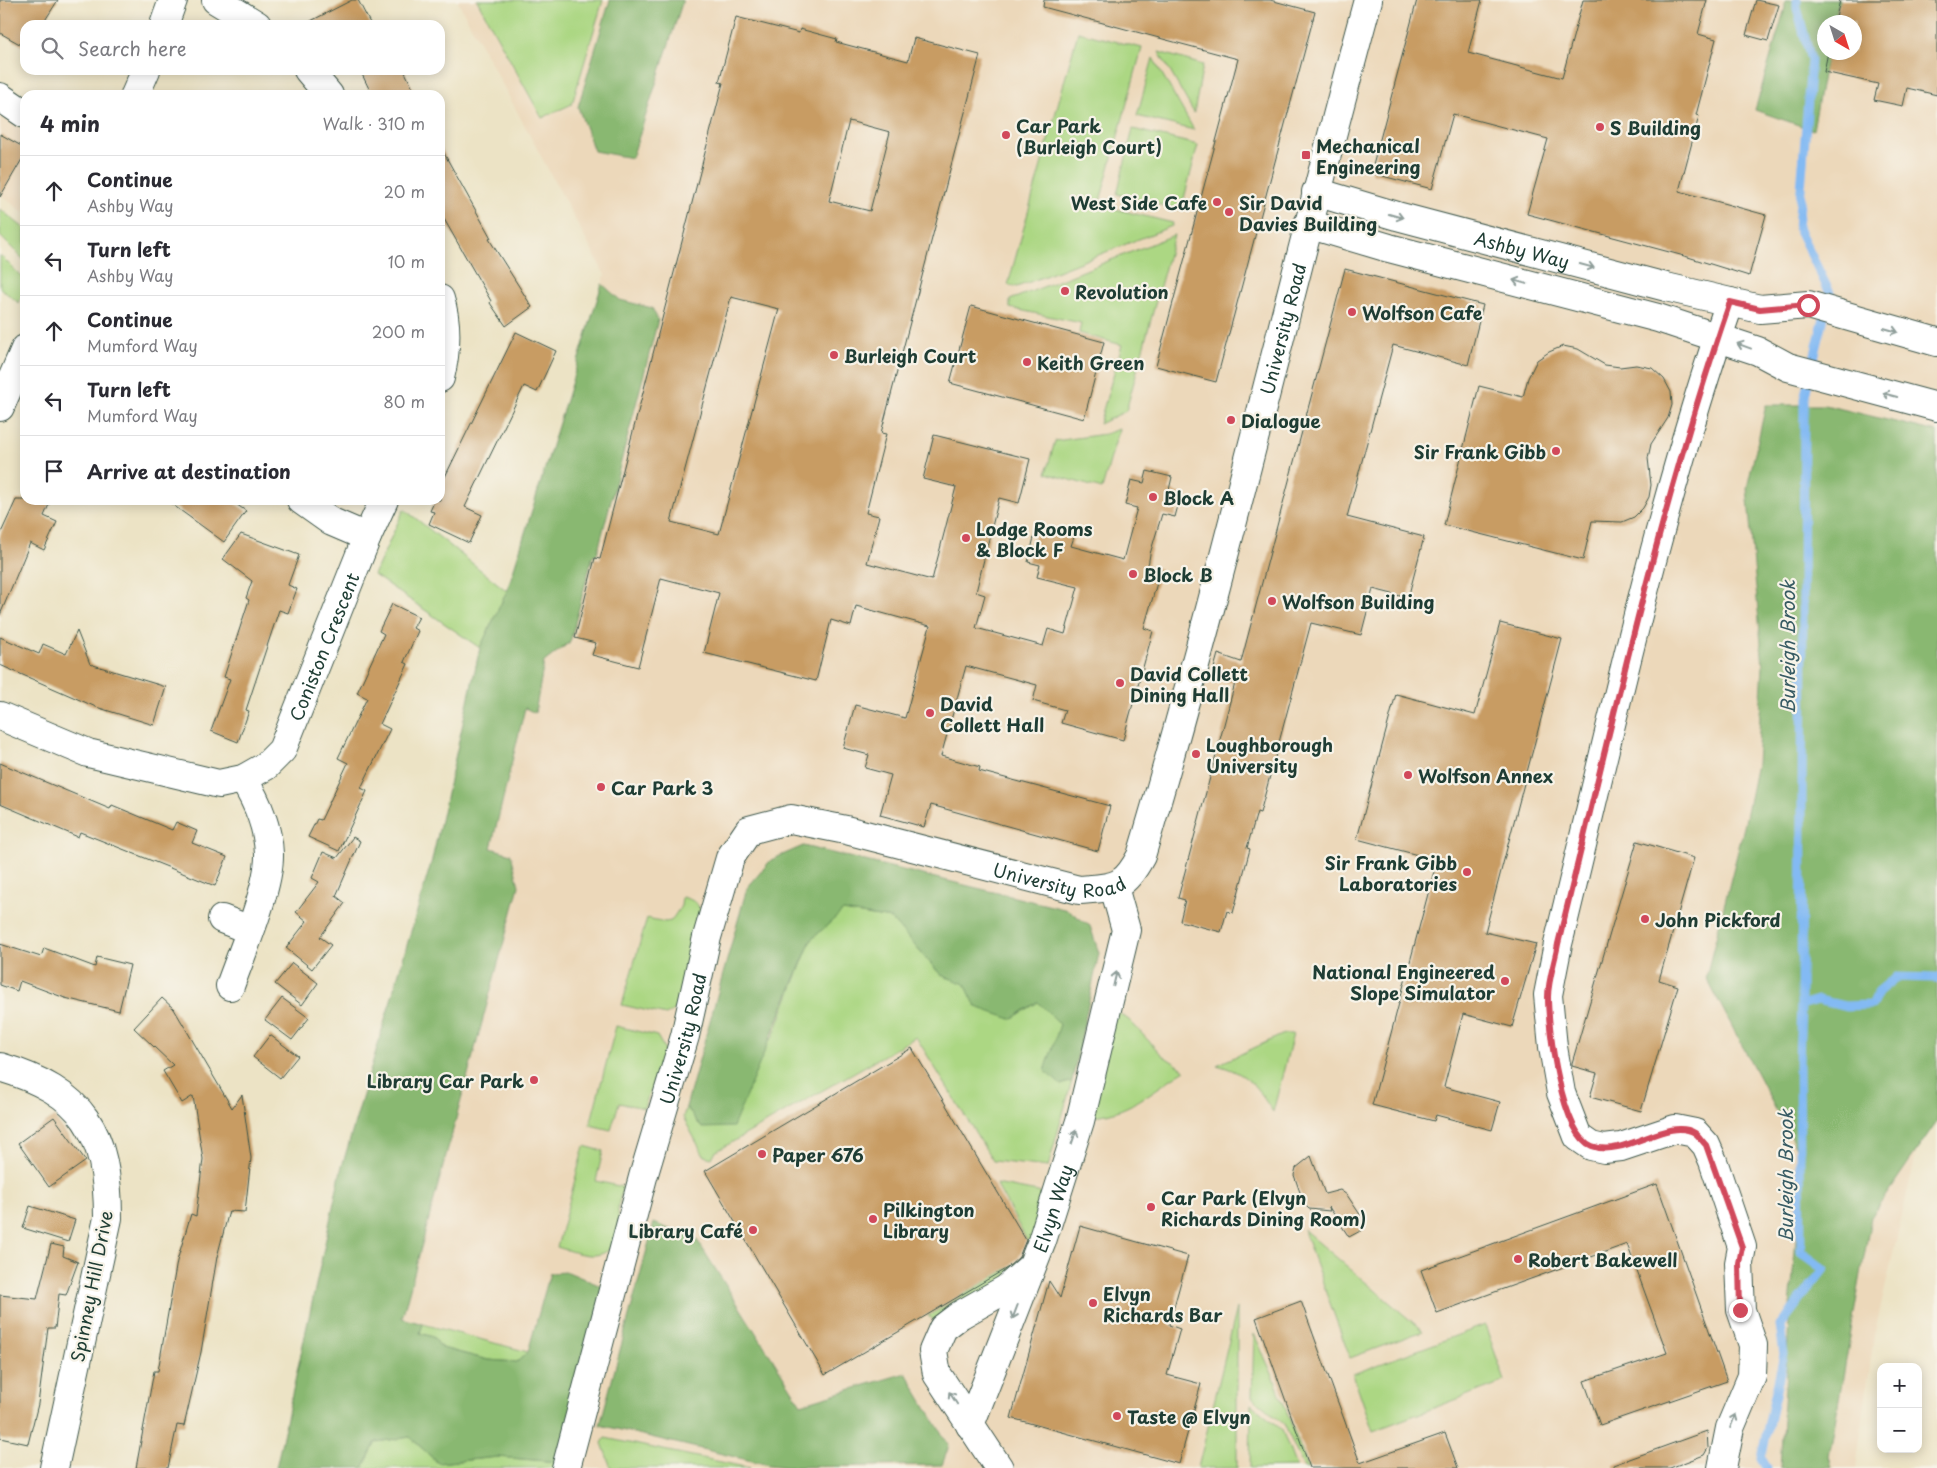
<!DOCTYPE html>
<meta charset="utf-8">
<style>
:root{--surface:#fff;--page:#f7f7f7;--text:#2b2b33;--muted:#7c7c81;--line:#e1e1e2}
body{margin:0;font-family:"Playpen Sans",sans-serif;background:var(--page);color:var(--text)}
.controls{position:absolute;right:15px;bottom:15px;display:grid;overflow:hidden;border-radius:10px;box-shadow:0 2px 12px #0003}
.controls button{width:45px;height:45px;display:grid;place-items:center;padding:0;border:0;border-bottom:1px solid var(--line);background:var(--surface);color:var(--text);font:25px sans-serif}
.compass{position:absolute;left:1817px;top:15px;width:45px;height:45px;border-radius:50%;background:var(--surface);box-shadow:0 2px 12px #0003;rotate:141deg}
.stop{position:absolute;width:15px;height:15px;margin:-11px;border:4px solid #d1495b;border-radius:50%;background:#fff}
.stop.end{background:#d1495b;border-color:#fff;box-shadow:0 1px 5px #0008}
.list{margin:0;padding:0;list-style:none}
h2{display:flex;justify-content:space-between;align-items:center;height:65px;margin:0;padding:0 20px;font-size:21px}
h2 small{font-size:16px;font-weight:400;color:var(--muted)}
.list li{display:grid;grid-template-columns:32px 1fr auto;gap:15px;align-items:center;box-sizing:border-box;height:70px;padding:0 20px;border-top:1px solid var(--line)}
.list b{display:block;font-size:19px;white-space:nowrap}
.list p{margin:0;font-size:16px;white-space:nowrap;color:var(--muted)}
.list em{font-size:16px;font-style:normal;color:var(--muted)}
.icon{flex:none;width:28px;height:28px;fill:none;stroke:currentColor;stroke-width:2;stroke-linecap:round;stroke-linejoin:round}
.map{position:relative;flex:none;width:1937px;height:1468px;overflow:hidden}
.search{position:absolute;background:var(--surface);box-shadow:0 2px 12px #0003;left:20px;top:20px;width:425px;height:55px;display:flex;align-items:center;gap:12px;box-sizing:border-box;padding:0 18px;border-radius:15px;color:var(--muted);font-size:19px}
.panel{position:absolute;background:var(--surface);box-shadow:0 2px 12px #0003;left:20px;top:90px;width:425px;height:415px;border-radius:15px}
.map>svg:first-child{display:block}
</style>
<div class="map">
<svg width="1937" height="1468" viewBox="0 0 1937 1468">
<rect width="100%" height="100%" fill="#f7f3e8"/>
<filter id="ink" filterUnits="userSpaceOnUse"><feTurbulence type="fractalNoise" baseFrequency=".02" numOctaves="2"/><feDisplacementMap in="SourceGraphic" scale="10" xChannelSelector="R" yChannelSelector="G"/><feConvolveMatrix kernelMatrix="1 2 1 2 8 2 1 2 1" color-interpolation-filters="sRGB"/></filter>
<filter id="wash" filterUnits="userSpaceOnUse"><feTurbulence type="fractalNoise" baseFrequency=".0096" numOctaves="4" result="noise"/><feDisplacementMap in="SourceGraphic" scale="20" xChannelSelector="R" yChannelSelector="G"/><feGaussianBlur stdDeviation="1.12" result="paint"/><feColorMatrix in="noise" values="0 0 0 0 0 0 0 0 0 0 0 0 0 0 0 0 0 1.4 0 .05"/><feComposite in="paint" operator="in"/></filter>
<g filter="url(#wash)">
<rect width="100%" height="100%" fill="#ece3c5"/>
<!-- built -->
<path fill="#ecd8ba" fill-rule="evenodd" d="M457,0H1937V1064L1874,1336L1856,1468H276L341,1170L432,860L480,648L507,591L605,275ZM1824,22H1854V52H1824Z
M0,114L25,131V214L0,194Z"/>
<!-- green -->
<path fill="#acd783" stroke="#668a5c" d="M477,0H603L572,104L542,118Z
M1078,32L1142,48L1099,205L1173,223L1172,226L1017,287L1008,285Z
M1159,52L1203,65L1194,113Z
M1153,58L1194,130L1137,116Z
M1133,129L1198,145L1181,210L1117,194Z
M0,209L25,229V261L0,236Z
M1174,235L1126,411L1099,424L1122,345L1079,333L1081,323L1010,308V300Z
M0,255L25,280V288L19,303L0,288Z
M1119,429L1102,489L1046,473L1055,441L1105,434Z
M404,509L507,591L480,648L374,575Z
M682,897C694,900 699,903 702,915L680,1006L666,1015L622,1005L647,918L665,922L671,921L681,906Z
M842,911L891,919L941,975L965,984L1011,1019L1038,1002L1060,1024L1061,1085L1072,1081L1048,1167L993,1161L916,1037L715,1152L712,1158L704,1156L683,1117L686,1107L702,1128L773,1036L811,940Z
M1113,1009L1129,1020L1162,1055L1185,1070C1152,1090 1127,1117 1085,1116Z
M616,1026L657,1036L665,1050L644,1108L619,1103L611,1130L590,1125Z
M1284,1034H1293L1273,1112C1256,1086 1249,1074 1217,1065Z
M584,1146L603,1151L596,1181L623,1187C621,1195 618,1203 618,1210C618,1217 620,1223 619,1230C611,1266 583,1255 557,1247Z
M996,1184L1053,1195C1048,1215 1043,1248 1031,1265C1015,1287 967,1307 943,1326L928,1316L1034,1253Z
M1303,1229L1423,1331L1350,1358Z
M1237,1308V1468H1198Z
M423,1324L528,1352L517,1362L488,1360L442,1348L433,1337L420,1333Z
M1485,1325L1505,1381L1373,1431L1353,1374Z
M1254,1334L1274,1378L1308,1468H1304L1284,1424L1252,1397Z
M1251,1404L1282,1430L1296,1467L1250,1468Z
M410,1437L438,1463L498,1457L558,1462L556,1468H363L376,1442Z
M605,1438L750,1468H611L602,1443Z"/>
<!-- forest -->
<path fill="#89b871" stroke="#547a52" d="M610,0H683L632,158L594,151L578,107Z
M1785,0H1839L1834,22H1824V52L1827,53L1813,130L1755,110L1785,8Z
M602,284L620,300L652,308L658,320L597,554L593,555L570,642L544,662L535,713L525,708L491,848L511,854L519,886L402,1318L423,1324L420,1333L433,1337L442,1348L488,1360L517,1362L528,1352L550,1273L568,1272L608,1289L558,1462L498,1457L438,1463L410,1437L376,1442L363,1468H276L341,1170L432,860L480,648L507,591Z
M1766,405H1825L1937,432V1121L1871,1217L1829,1457L1832,1468H1780L1790,1307L1803,1161L1706,977L1744,827L1757,764L1763,666L1747,488Z
M803,846L1068,910L1090,926L1099,953L1072,1081L1061,1085L1045,1071L1060,1024L1038,1002L1011,1019L976,1007L965,984L941,975L891,919L843,911L811,940L733,1127L702,1128L686,1107L747,888L771,860Z
M654,1223L697,1240L801,1404L906,1373L949,1446L942,1465L788,1467L769,1465L600,1425Z"/>
<g fill="none" stroke-linecap="round" stroke-linejoin="round">
<!-- stream -->
<path stroke="#83baf3" stroke-width="9" d="M1801,1005L1818,1000L1844,1006L1872,1005L1879,991L1896,977L1937,978
M1767,1468L1761,1458L1784,1354L1780,1326L1824,1269L1801,1252L1799,1063L1801,1005L1804,399L1830,293L1798,228L1811,60L1797,8V0"/>
</g>
<g id="blocks">
<!-- building -->
<path fill="#c89c63" fill-rule="evenodd" d="M0,0H58L42,25H25V47L0,33Z
M352,0H358L371,25H303Z
M1044,0H1270L1315,12L1216,382L1156,366L1238,59L1043,7Z
M1417,0H1482L1468,53L1562,78L1583,0H1707L1698,34L1716,39L1696,115L1699,116L1679,191L1766,215L1749,276L1688,257L1527,214L1548,139L1453,114L1432,189L1371,173Z
M1756,0L1779,5L1768,41L1746,35Z
M1840,0H1937V95L1907,88L1903,106L1874,100L1878,84L1824,72L1828,52H1854V22H1835Z
M736,17L799,33L800,29L837,39L836,42L908,61L914,38L980,55L881,433L886,434L866,513L879,516L867,563L932,580L956,487L923,479L934,435L1030,459L1019,503L999,498L976,592L985,595L976,628L1043,646L1048,629L1065,634L1078,587L1037,577L1040,565L1028,562L1037,525L1075,534L1071,546L1123,560L1137,508L1125,505L1131,480L1144,483L1147,471L1172,477L1169,490L1181,494L1175,517L1162,514L1150,554L1148,566L1161,569L1144,628L1153,631L1123,740L1061,723L1065,710L1033,701L1037,685L966,666L941,756L980,767L979,771L1110,806L1098,851L931,805L924,827L880,815L891,775L865,768L869,755L843,748L855,705L905,718L930,626L856,606L851,626L831,620L816,681L704,653L719,593L661,578L638,667L592,655L596,643L575,638L595,558L600,559L723,83L719,82ZM849,121L890,132L870,211L829,201ZM731,297L779,309L719,534L671,522Z
M360,70H404L416,95H372Z
M0,134L25,148V154L0,197Z
M440,146L491,238L489,239L532,307L506,326L490,303L491,301L440,212Z
M1345,269L1483,305L1468,365L1393,345L1347,517L1424,537L1408,598L1373,589L1361,635L1311,623L1260,813L1257,812L1247,848L1250,849L1233,913L1227,911L1221,932L1180,921L1185,900L1178,898L1235,683L1211,679L1218,654L1241,662Z
M971,306L1104,342L1084,419L950,383Z
M516,332L556,351L537,392L524,386L465,507L482,515L469,543L429,524L434,512L430,511L435,500H440V487Z
M1563,346L1578,349L1605,365L1620,367L1636,365L1652,368L1664,379L1671,392L1672,405L1668,418L1651,444L1648,458L1651,485L1649,497L1643,508L1634,517L1622,522L1592,521L1583,560L1444,525L1479,386L1523,397L1528,378L1537,360L1549,352Z
M16,500H51L44,516L57,522L44,550L30,543L0,615V535Z
M166,500H230L246,511L224,542Z
M241,534L299,555L288,585L297,589L288,613L279,610L246,710L249,711L238,742L211,731L230,679L224,677L249,600L246,598L252,581L223,559Z
M392,604L419,617L413,628L418,631L404,662L408,664L380,724L390,729L361,788L367,791L339,851L308,837L317,819L321,820L348,763L338,758L367,698L357,693L384,634L379,631Z
M1500,623L1562,639L1485,932L1536,944L1512,1027L1463,1014L1444,1087L1500,1102L1492,1130L1436,1115L1434,1121L1372,1105L1437,860L1357,839L1396,694L1475,715Z
M77,631L90,664L166,687L154,725L96,707L0,665V637L39,654L43,644L66,654Z
M0,763L110,809L112,805L172,830L176,822L197,831L192,843L227,857L215,886L80,832L78,837L0,804Z
M353,837L360,841L336,896L345,903L320,937L331,945L312,969L286,948L307,921L296,912L319,882L312,878L323,852L337,858Z
M1637,841L1694,858L1659,980L1678,986L1641,1111L1590,1097L1597,1073L1572,1066V1063Z
M0,944L41,957L44,948L95,967L97,957L130,965L119,1011L65,998L20,981L17,991L0,985Z
M292,963L318,983L302,1005L275,984Z
M162,998L174,1009L232,1108L242,1095L251,1158L245,1212L229,1211L217,1257L201,1352L184,1426L177,1425L168,1468H136L154,1371H158L177,1261L191,1214L196,1216L203,1159L193,1096L182,1103L163,1071L173,1065L134,1028Z
M282,998L309,1018L292,1040L265,1020Z
M270,1035L298,1056L280,1078L253,1057Z
M912,1048L1026,1240L1019,1257L1007,1268L825,1375L705,1171Z
M54,1117L86,1161L49,1187L18,1143Z
M1311,1156L1325,1194L1340,1190L1347,1195L1363,1219L1364,1229L1349,1237L1329,1207L1330,1211L1309,1209L1304,1204L1294,1175L1296,1168Z
M1657,1184L1727,1381L1600,1425L1584,1381L1667,1353L1627,1244L1437,1313L1421,1270Z
M30,1206L75,1220L68,1242L23,1228Z
M1080,1226L1188,1256L1169,1325L1180,1329L1167,1375L1201,1384L1179,1464L1011,1418L1049,1281L1060,1298Z
M51,1244L64,1247L63,1256L78,1262L66,1295L59,1294L55,1328H48L38,1404L28,1444L0,1438V1295L37,1299Z
M1301,1301L1360,1463L1445,1433L1458,1468H1310L1256,1318Z
M1707,1431L1708,1448L1704,1455L1670,1468H1613V1465Z"/>
</g>
</g>
<g filter="url(#ink)">
<use href="#blocks" fill-opacity="0" stroke="#3e564a" stroke-width="1"/>
<g fill="none" stroke-linecap="round" stroke-linejoin="round">
<!-- minor casing -->
<g stroke="#3e564a" stroke-width="30">
<g id="minor">
<path d="M216,0L257,25"/>
<path d="M164,25L173,0"/>
<path d="M308,70L329,95"/>
<path d="M135,95L146,70"/>
<path d="M0,97L25,114"/>
<path id="s1" d="M1316,192L1397,216L1666,287L1760,309L1808,305L1937,342"/>
<path d="M1308,224L1389,248L1658,318L1758,351L1788,367L1937,407"/>
<path d="M440,299C448,324 446,353 440,378"/>
<path d="M0,407L25,349"/>
<path d="M301,500L332,522L367,537"/>
<path id="s2" d="M0,716L88,753L219,784L243,779L266,766L282,750L367,537L384,500"/>
<path d="M222,919L250,930"/>
<path d="M230,986C242,952 270,887 269,854C268,827 257,801 243,779"/>
<path d="M0,1067C84,1092 108,1132 108,1218L54,1468"/>
<path id="s3" d="M970,1425L1042,1241L1080,1121L1126,930L1114,887"/>
<path id="s4" d="M566,1468L643,1177L685,1036L707,937L730,858L749,830L791,819L846,830L1079,890C1114,887 1123,890 1141,856C1225,573 1290,285 1368,0"/>
<path d="M999,1468L937,1374L933,1351L943,1328L960,1315L1006,1289L1031,1267"/>
<path d="M1722,1468L1730,1428L1752,1376L1753,1345L1741,1310L1739,1263L1742,1247L1713,1161L1706,1145L1695,1133L1675,1129L1621,1147L1604,1149L1591,1146L1578,1137L1561,1093L1553,1047L1548,995L1558,944C1611,729 1657,511 1730,302"/>
</g>
</g>
<!-- minor -->
<use href="#minor" stroke="#fff" stroke-width="28"/>
</g>
<!-- one-way arrows -->
<defs><path id="oneway-shaft" d="M-6 0H5M1.5-3L5.5 0L1.5 3" fill="none" stroke-width="1.6" stroke-linecap="round" stroke-linejoin="round" transform="scale(1.25)"/></defs>
<g stroke="#8f9e9a">
<use href="#oneway-shaft" transform="translate(1396 216) rotate(16)"/>
<use href="#oneway-shaft" transform="translate(1587 266) rotate(15)"/>
<use href="#oneway-shaft" transform="translate(1520 282) rotate(-165)"/>
<use href="#oneway-shaft" transform="translate(1891 330) rotate(16)"/>
<use href="#oneway-shaft" transform="translate(1744 346) rotate(-160)"/>
<use href="#oneway-shaft" transform="translate(1890 395) rotate(-165)"/>
<use href="#oneway-shaft" transform="translate(1115 979) rotate(-77)"/>
<use href="#oneway-shaft" transform="translate(1074 1137) rotate(-71)"/>
<use href="#oneway-shaft" transform="translate(1015 1312) rotate(111)"/>
<use href="#oneway-shaft" transform="translate(953 1398) rotate(-123)"/>
<use href="#oneway-shaft" transform="translate(1733 1421) rotate(-68)"/>
</g>
</g>
<g fill="none" stroke-linecap="round" stroke-linejoin="round" filter="url(#ink)">
<!-- route -->
<path stroke="#d1495b" stroke-width="6" d="M1740,1310L1739,1263L1742,1247L1706,1145C1702,1141 1699,1136 1695,1133C1668,1116 1624,1159 1592,1146C1561,1134 1548,1027 1548,997C1548,980 1555,961 1558,944C1611,729 1658,511 1730,302L1760,309L1808,305"/>
</g>
<!-- markers -->
<g fill="#d1495b" stroke="#f7f3e8" stroke-width="2">
<circle cx="1600" cy="127" r="5"/>
<circle cx="1006" cy="135" r="5"/>
<rect x="1301" y="150" width="10" height="10" rx="2.5"/>
<circle cx="1217" cy="202" r="5"/>
<circle cx="1229" cy="212" r="5"/>
<circle cx="1065" cy="291" r="5"/>
<circle cx="1352" cy="312" r="5"/>
<circle cx="834" cy="355" r="5"/>
<circle cx="1027" cy="362" r="5"/>
<circle cx="1231" cy="420" r="5"/>
<circle cx="1556" cy="451" r="5"/>
<circle cx="1153" cy="497" r="5"/>
<circle cx="966" cy="538" r="5"/>
<circle cx="1133" cy="574" r="5"/>
<circle cx="1272" cy="601" r="5"/>
<circle cx="1120" cy="683" r="5"/>
<circle cx="930" cy="713" r="5"/>
<circle cx="1196" cy="754" r="5"/>
<circle cx="1408" cy="775" r="5"/>
<circle cx="601" cy="787" r="5"/>
<circle cx="1467" cy="872" r="5"/>
<circle cx="1645" cy="919" r="5"/>
<circle cx="1505" cy="981" r="5"/>
<circle cx="534" cy="1080" r="5"/>
<circle cx="762" cy="1154" r="5"/>
<circle cx="1151" cy="1207" r="5"/>
<circle cx="873" cy="1219" r="5"/>
<circle cx="753" cy="1230" r="5"/>
<circle cx="1518" cy="1259" r="5"/>
<circle cx="1093" cy="1303" r="5"/>
<circle cx="1117" cy="1416" r="5"/>
</g>
<g text-anchor="middle" dominant-baseline="central" stroke-width="4.5" stroke-linejoin="round" paint-order="stroke">
<!-- poi labels -->
<g font-size="18" font-weight="bold" fill="#1f3d34" stroke="#f7f3e8" text-anchor="start">
<text x="1016" y="125">Car Park<tspan x="1016" dy="21">(Burleigh Court)</tspan></text>
<text x="1610" y="127">S Building</text>
<text x="1316" y="145">Mechanical<tspan x="1316" dy="21">Engineering</tspan></text>
<text x="1207" y="202" text-anchor="end">West Side Cafe</text>
<text x="1239" y="202">Sir David<tspan x="1239" dy="21">Davies Building</tspan></text>
<text x="1075" y="291">Revolution</text>
<text x="1362" y="312">Wolfson Cafe</text>
<text x="844" y="355">Burleigh Court</text>
<text x="1037" y="362">Keith Green</text>
<text x="1241" y="420">Dialogue</text>
<text x="1546" y="451" text-anchor="end">Sir Frank Gibb</text>
<text x="1163" y="497">Block A</text>
<text x="976" y="528">Lodge Rooms<tspan x="976" dy="21">&amp; Block F</tspan></text>
<text x="1143" y="574">Block B</text>
<text x="1282" y="601">Wolfson Building</text>
<text x="1130" y="673">David Collett<tspan x="1130" dy="21">Dining Hall</tspan></text>
<text x="940" y="703">David<tspan x="940" dy="21">Collett Hall</tspan></text>
<text x="1206" y="744">Loughborough<tspan x="1206" dy="21">University</tspan></text>
<text x="1418" y="775">Wolfson Annex</text>
<text x="611" y="787">Car Park 3</text>
<text x="1457" y="862" text-anchor="end">Sir Frank Gibb<tspan x="1457" dy="21">Laboratories</tspan></text>
<text x="1655" y="919">John Pickford</text>
<text x="1495" y="971" text-anchor="end">National Engineered<tspan x="1495" dy="21">Slope Simulator</tspan></text>
<text x="524" y="1080" text-anchor="end">Library Car Park</text>
<text x="772" y="1154">Paper 676</text>
<text x="1161" y="1197">Car Park (Elvyn<tspan x="1161" dy="21">Richards Dining Room)</tspan></text>
<text x="883" y="1209">Pilkington<tspan x="883" dy="21">Library</tspan></text>
<text x="743" y="1230" text-anchor="end">Library Café</text>
<text x="1528" y="1259">Robert Bakewell</text>
<text x="1103" y="1293">Elvyn<tspan x="1103" dy="21">Richards Bar</tspan></text>
<text x="1127" y="1416">Taste @ Elvyn</text>
</g>
<!-- street labels -->
<g font-size="18" fill="#1f3d34" stroke="#f7f3e8">
<text stroke="none"><textPath href="#s1" startOffset="214">Ashby Way</textPath></text>
<text stroke="none"><textPath href="#s4" startOffset="1628">University Road</textPath></text>
<text stroke="none"><textPath href="#s2" startOffset="415">Coniston Crescent</textPath></text>
<text stroke="none"><textPath href="#s4" startOffset="985">University Road</textPath></text>
<text stroke="none"><textPath href="#s4" startOffset="445">University Road</textPath></text>
<text stroke="none"><textPath href="#s3" startOffset="232">Elvyn Way</textPath></text>
<text transform="translate(91 1286) rotate(-79)">Spinney Hill Drive</text>
</g>
<!-- water labels -->
<g font-size="19" font-style="italic" fill="#385c64" stroke="#f7f3e8">
<text transform="translate(1787 647) rotate(-90)">Burleigh Brook</text>
<text transform="translate(1785 1176) rotate(-90)">Burleigh Brook</text>
</g>
</g>
</svg>
<div class="controls">
<button>+</button>
<button>−</button>
</div>
<svg class="compass" viewBox="-18 -18 36 36"><path d="M0-13l5 13h-10z" fill="#e53935"/><path d="M0 13l5-13h-10z" fill="#7c7c81"/></svg>
<div class="stop" style="left:1808px;top:305px"></div>
<div class="stop end" style="left:1740px;top:1310px"></div>
<div class="search"><svg class="icon" aria-label="search" viewBox="0 0 24 24"><circle cx="10" cy="10" r="6"/><path d="M15 15l6 6"/></svg>Search here</div>
<section class="panel">
<h2>4 min<small>Walk · 310 m</small></h2>
<ul class="list">
<li><svg class="icon" aria-label="ahead" viewBox="0 0 24 24"><path d="M12 20V5M6 11l6-6 6 6"/></svg><div><b>Continue</b><p>Ashby Way</p></div><em>20 m</em></li>
<li><svg class="icon" aria-label="left" viewBox="0 0 24 24"><path d="M17 20v-9H6M10 6l-5 5 5 5"/></svg><div><b>Turn left</b><p>Ashby Way</p></div><em>10 m</em></li>
<li><svg class="icon" aria-label="ahead" viewBox="0 0 24 24"><path d="M12 20V5M6 11l6-6 6 6"/></svg><div><b>Continue</b><p>Mumford Way</p></div><em>200 m</em></li>
<li><svg class="icon" aria-label="left" viewBox="0 0 24 24"><path d="M17 20v-9H6M10 6l-5 5 5 5"/></svg><div><b>Turn left</b><p>Mumford Way</p></div><em>80 m</em></li>
<li><svg class="icon" aria-label="arrive" viewBox="0 0 24 24"><path d="M6 21V4h12l-3 4 3 4H6"/></svg><div><b>Arrive at destination</b></div></li>
</ul>
</section>
</div>
